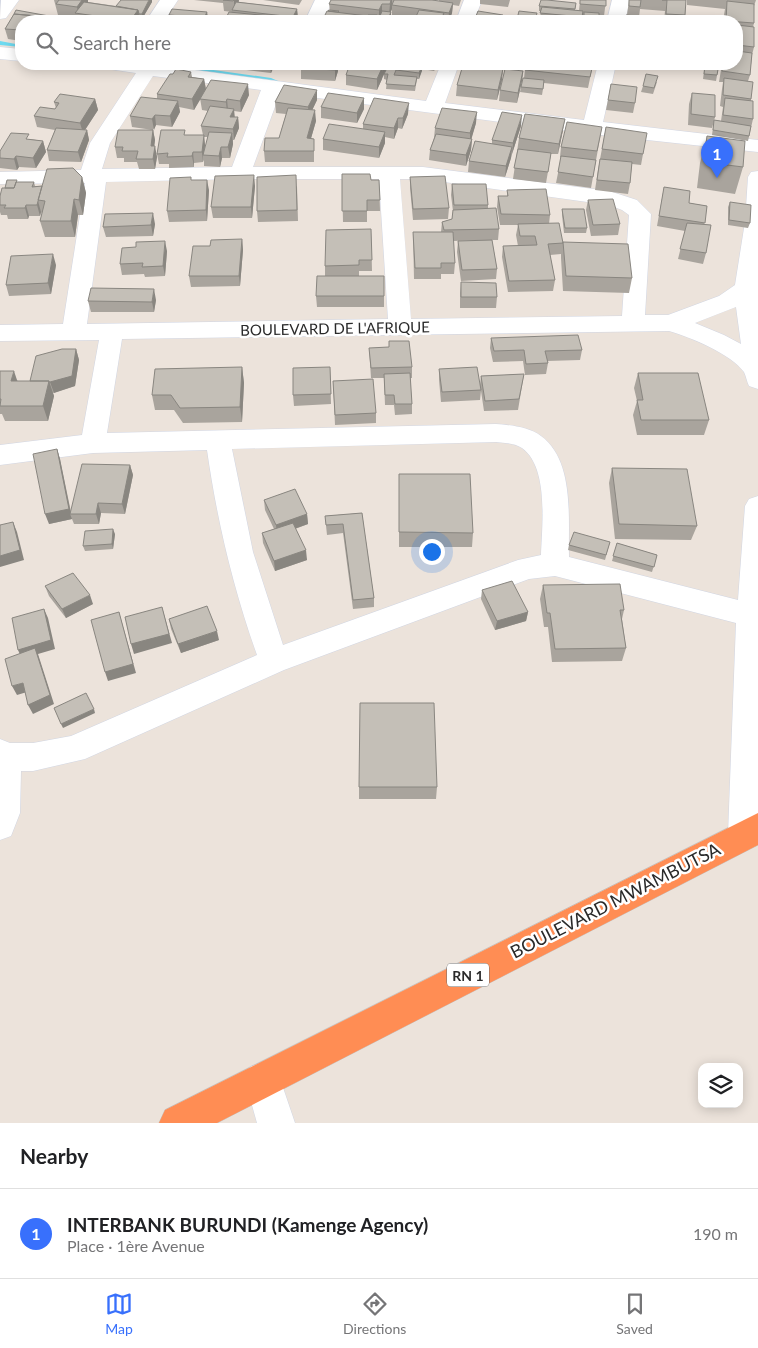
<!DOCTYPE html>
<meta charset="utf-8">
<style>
:root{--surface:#fff;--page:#f6f6f6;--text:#202124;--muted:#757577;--line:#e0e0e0;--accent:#3870fc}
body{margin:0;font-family:Lato,sans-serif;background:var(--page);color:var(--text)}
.controls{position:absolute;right:15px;bottom:15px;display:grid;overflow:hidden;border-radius:10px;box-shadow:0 2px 12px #0003}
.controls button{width:45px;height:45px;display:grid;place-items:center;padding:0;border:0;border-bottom:1px solid var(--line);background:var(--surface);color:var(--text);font:25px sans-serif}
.you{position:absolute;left:431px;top:551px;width:18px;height:18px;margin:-12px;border:4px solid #fff;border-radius:50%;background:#1a73e8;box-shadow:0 0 0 8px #1a73e833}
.badge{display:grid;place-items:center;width:32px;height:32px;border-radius:50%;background:var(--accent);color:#fff;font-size:16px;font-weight:700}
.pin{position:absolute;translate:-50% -41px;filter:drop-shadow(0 1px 2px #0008)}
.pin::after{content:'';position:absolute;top:26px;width:18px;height:15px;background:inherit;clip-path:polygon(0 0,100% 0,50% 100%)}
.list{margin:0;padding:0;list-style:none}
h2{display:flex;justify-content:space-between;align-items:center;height:65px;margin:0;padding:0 20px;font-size:21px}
h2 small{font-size:16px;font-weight:400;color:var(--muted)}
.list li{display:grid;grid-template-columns:32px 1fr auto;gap:15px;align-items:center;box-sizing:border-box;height:90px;padding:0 20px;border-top:1px solid var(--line)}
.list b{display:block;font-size:19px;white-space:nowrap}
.list p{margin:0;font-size:16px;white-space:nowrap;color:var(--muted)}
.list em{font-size:16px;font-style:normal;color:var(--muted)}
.icon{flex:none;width:28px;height:28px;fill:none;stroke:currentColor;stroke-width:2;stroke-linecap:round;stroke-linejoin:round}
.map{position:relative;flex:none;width:758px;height:1123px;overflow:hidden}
.search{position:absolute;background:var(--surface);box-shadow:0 2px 12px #0003;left:15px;right:15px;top:15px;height:55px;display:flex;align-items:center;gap:12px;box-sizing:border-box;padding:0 18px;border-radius:20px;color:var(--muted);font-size:19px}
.sheet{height:155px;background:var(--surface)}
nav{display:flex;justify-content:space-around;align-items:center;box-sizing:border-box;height:70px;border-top:1px solid var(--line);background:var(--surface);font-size:14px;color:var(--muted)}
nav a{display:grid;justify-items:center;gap:2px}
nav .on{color:var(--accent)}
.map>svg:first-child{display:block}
</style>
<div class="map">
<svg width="758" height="1123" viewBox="0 0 758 1123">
<rect width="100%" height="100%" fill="#ece3db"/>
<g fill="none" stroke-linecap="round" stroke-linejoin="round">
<!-- stream -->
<path fill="#6ddaf0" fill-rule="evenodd" d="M0,41L21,45V47L0,45Z
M160,64H171L271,78L285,84L282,86L270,81L162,66Z"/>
<!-- minor casing -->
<g stroke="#d1d6e3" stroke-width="1">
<path id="minor" d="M1,0H19L6,18L0,19Z
M160,0H178L164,21H146Z
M315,0H333L323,21H305Z
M464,0H482L474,21H456Z
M612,0H630L625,21H607Z
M0,47L21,49V61L0,59Z
M100,64H150L426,101L441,64H459L445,103L584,120L598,64H616L603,122L758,140V152L592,134L280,93L253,167H423L609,191L637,200L651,214L645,315H668L719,296L735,285L745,222L748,177L751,172L758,171V389L749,386C747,382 746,376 744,372C731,354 690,337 669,331L122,339L107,433L496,424C510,425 529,427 541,436C575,461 568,520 569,557L738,600L745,506L749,499L758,496V840L755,846L744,850L733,846L728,835L736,623L555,576L529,579L284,670L85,759L33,771H21L20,813L11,836L0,840V739L10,743H33L71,736L257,655C233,588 217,520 207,450L93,453L0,465V445L82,435L99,340L0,341V325L63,324L85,183L0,184V172L81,170L90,143L136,73L102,68ZM153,76L261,90L232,167L102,169L110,143ZM240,179H379L388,319L87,324L106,182ZM400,179H423L609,205L622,210L629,215L622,316L411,319ZM736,307L741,344L724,335L695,323ZM496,442C505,443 514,443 522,448C549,467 542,526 541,555L518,560L283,645L253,552L232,449Z
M263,1062L276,1067L295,1123H257L245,1080L250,1067Z"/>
</g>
<!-- highway casing -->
<g stroke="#c3c3c3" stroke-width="1">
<path id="highway" d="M758,813V845L217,1123H159L165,1110Z"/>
</g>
<!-- minor -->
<use href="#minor" fill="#fff" fill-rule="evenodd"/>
<!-- highway -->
<use href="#highway" fill="#ff8d54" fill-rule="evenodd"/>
</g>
<!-- wall -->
<path fill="#a9a49d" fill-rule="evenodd" d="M54,0H88V2L116,6L152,2L142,19H140L139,21H21V41L8,39L5,29L16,10L50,19H77L76,17L58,15Z
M194,0H239V2L297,9L298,19L297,21H227L226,18L232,12L224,11L223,3Z
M263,0H302L299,5Z
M331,0H433L439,1V0H461L459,6L453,5L452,13L449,21H414L415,19L392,16V9L391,12V17L390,21H378V20L328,11L330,10L329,4Z
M480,0H510L508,7L480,4Z
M580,0H606L604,16H599V21H583L584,15H583L582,21H570L540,18L541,11H539V6L576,3L575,10L579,11Z
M629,0H686L685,15L683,21H663H664L665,11L640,9L639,17L654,21H625L626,15H627Z
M687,0H756L754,6V23L753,27L754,47L752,55L750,75L748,81L751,99V101L753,119L748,141L712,135L714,120L721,121L723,107L720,106L722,89L723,82H719L722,64H737V21H723L725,9L687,5Z
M169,15L208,17L206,21H164L170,18Z
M197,64H275L271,73L231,68L230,65L228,68Z
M302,64H347L346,68L337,67L338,71L335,81L301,79V68Z
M359,64H437L434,71L422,69L419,79H417L415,91L386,89L387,80L384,79V74L388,65H387V68L377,90L346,85V75L358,65Z
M463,64H488L487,68L502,80L497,100L456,96L457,85Z
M549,64H593L588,88L544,83L542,95L520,92L521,87L524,78L525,70Z
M705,64H719L716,81L703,79Z
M523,71L522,81L517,103L499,101L500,90Z
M191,72L192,77L204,79L206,89L249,95L241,112L234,111V117H238L239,128L234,140H233V144L230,158H222L220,167L204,166V160L203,162L194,163V167L169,168V164H159L157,154L186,135H203L201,126L208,111L202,110L200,98L194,110L179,107L180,112L172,127L156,125L153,130L155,140L154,146L157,157L155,169H139L137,162H124V158H117L115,147L153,130L132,127L130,116L157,99V94L173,74ZM204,137H208L205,149V145Z
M657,82L653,94L641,92L643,86Z
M611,84L635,103L633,113L606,110Z
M692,93L715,117L712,128L688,125L689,104Z
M364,98V109L357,123L321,118V107Z
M95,99L98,110L85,130H87L89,140L81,162L49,161L47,150L55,130L37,127L34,116L55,109L56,108L54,102Z
M317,100L312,110L316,121L311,138L314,139V162H265L264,151L279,138L286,114L276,113L275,102Z
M408,114L402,129L398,128L394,139L385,137V143L379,158L323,150V139L363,129V124Z
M476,123L471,139H472L471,150L466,166L429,160L430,150L434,138L435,128Z
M521,126L512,154L511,158L505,177L468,172L469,161L492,144V140Z
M602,127L591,188L556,183L561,158L560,157L561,147Z
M606,127L643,154L641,165L632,164L630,183L628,194L595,190L598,170Z
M563,130L558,154H551L546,183L513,179L519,138Z
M707,136L743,167L735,194L697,188L700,163Z
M30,139L43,141L46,152L36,168L19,167L17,170L0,168V151Z
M342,174L371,180H379L380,211H367V222H343Z
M82,177L86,193L83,215H78L75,237H45L40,221L42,214L41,212L40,216H29L28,219H8L7,215H1L0,212V196L5,188L18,182H34L35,186H42Z
M410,177L449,208L448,219L413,220L410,188Z
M452,184L488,205V209L499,229L498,240H492L497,269L496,279L461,281L457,252L458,241L487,240L453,241L455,263L454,274H441V279H414L413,232H441L442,222L452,219L453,211L451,195Z
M255,186L252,218H213L211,207Z
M297,186L298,221L258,222L257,211Z
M664,187L689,203L707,206L704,224L706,253L703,264L678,259L685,231L657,226Z
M209,190L207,221L169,222L167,211Z
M507,190L550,215L549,224L563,242L632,278L629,293L563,291L561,258V254L550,255L555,280L553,291L508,292L502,257L503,246H518L516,235L518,225H500L497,207L498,196H507Z
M588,200L620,224L618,235L591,236L586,210Z
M730,202L750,223L748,228L728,225V207Z
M562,209L587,228L586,233H564L562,215Z
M155,224L153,236L106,237L103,227Z
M371,229L372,271H359V276H325V266Z
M242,239L243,250L240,286L191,287L189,276Z
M167,251L165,276L145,277L144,274L122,275L120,264Z
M56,265L51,294L9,296L6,285Z
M384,276V307H317L316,296Z
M461,282L497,297L496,308H460V293Z
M156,300L154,312H91L88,301Z
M491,338L582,350L580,360L547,361L548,363L546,374L525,375L523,361L493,362L490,348Z
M369,348L412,367V378H410L412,404V414L395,415L394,405H385L384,378H371Z
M76,349L79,360L75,386L53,393L54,396L48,421H5L2,414H0V371L18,381H30Z
M242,367L244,383L242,422L183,423L174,410H155L152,395Z
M330,367L331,404L294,406L293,395Z
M439,369L480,385L481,376L524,374L518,410L484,411L481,391L480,400L441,402L439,380Z
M638,373L709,420L704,435H637L633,415L637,401L634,388Z
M333,381L376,413V423L335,425Z
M57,449L60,459L71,512L130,465L133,475L125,514L101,513L99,524H74L72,519L49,524Z
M612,468L697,526L691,540L615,539L609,483Z
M399,474L473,533L472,547H399Z
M264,500L307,514L308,524L295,529L307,560L275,571L263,543L262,533L274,529L265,510Z
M362,513L374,598V607L353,609L343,533L327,535L325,516Z
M115,534L113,549L85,551L83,546Z
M610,542L605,560L568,550L569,545Z
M617,543L657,555L652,572L612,561Z
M543,585L624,610L622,619L626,648L622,661L552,662L548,627H544L540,599Z
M45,586L93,604L66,618L49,596Z
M482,590L528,612L526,621L495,630L481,599Z
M169,619L219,640L181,653L171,629Z
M359,787H437L436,799H359Z"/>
<!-- shaded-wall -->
<path fill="#898680" d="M82,0H88V5L78,13L77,7Z
M149,0H152V2L142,19V14Z
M234,0H239L235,11L234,10Z
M391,0H392V9L389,15L390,4Z
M453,3L452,13L449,21H448L449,13Z
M382,4V14L379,21V10Z
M297,9L298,19L297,21H293V17Z
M138,10L140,20L139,21H130Z
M207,12L208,17L206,21H205L204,18Z
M391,12V17L390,21H387Z
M444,13L443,21H440Z
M37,16L39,21H34Z
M272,64H275L271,73L270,68Z
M336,64H337L338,71L335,81V70Z
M386,64L387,68L382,78V72Z
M435,64H437L434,71Z
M422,66V71L419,79V73Z
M382,68V79L377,90V79Z
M503,69L502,80L497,100L498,90Z
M523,71L522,81L517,103L518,93Z
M204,79L206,90L194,110L192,99Z
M248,84L249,95L241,112L240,101Z
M317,90V100L309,117L308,107Z
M364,98V109L357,123V113Z
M95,99L98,110L83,133L80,123Z
M227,99L228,110L227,113L226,102Z
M178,101L180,112L172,127L170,116Z
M409,103L408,114L402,129L403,118Z
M234,109L235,119L230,117Z
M315,110L316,121L308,149L307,138Z
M477,112L476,123L470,144V133Z
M155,115L156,125L154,130L152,119Z
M522,115L521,126L512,154L513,143Z
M238,117L239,128L234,140L233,129Z
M398,118V128L394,139V128Z
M565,119L563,130L558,154L559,144Z
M87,130L89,140L81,162L78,152Z
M153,130L155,140L153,157L151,146Z
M385,132V143L379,158V147Z
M232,133L233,144L230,158L228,147Z
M204,135L205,145L204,155H203V162L202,152Z
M472,139L471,150L466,166V155Z
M43,141L46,152L36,168L33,158Z
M155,146L157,157L155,169L153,159Z
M221,147L222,158L220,167L219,156Z
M512,147L511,158L505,177L506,166Z
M193,152L194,163V167L192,156Z
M16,156L19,167L17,170L14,159Z
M254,175L255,186L252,218L251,207Z
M82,177L86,193L83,215L79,200Z
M207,180L209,190L207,221L206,210Z
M74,199L78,215L75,237L71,221Z
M38,201L41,212L40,216L37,205Z
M26,205L29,216L28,219L25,208Z
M153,213L155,224L153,236L151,225Z
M242,239L243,250L240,286L239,276Z
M165,241L167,251L165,276L163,266Z
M53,254L56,265L51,294L48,283Z
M154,289L156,300L154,312L152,302Z
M76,349L79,360L75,386L54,393L50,382Z
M242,367L244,383L242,422L240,407Z
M14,371L19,386L11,381Z
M49,381L54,396L48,421L43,406Z
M57,449L60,459L71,514H70L72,519L49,524L45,514Z
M130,465L133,475L125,514L122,504Z
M98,503L101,513L99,524L96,514Z
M307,514L308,524L277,535L276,525Z
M13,522L17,532L24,560L0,567V556Z
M113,529L115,534L113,549L112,544Z
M306,550L307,560L275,571L274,561Z
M90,595L93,604L66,618L62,609Z
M162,607L172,643L134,654L131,644Z
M44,609L48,618L55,649L38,654L54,704L33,714L28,705L22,659L18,650Z
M119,612L136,673L108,681L105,672Z
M528,612L526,621L495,630L497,621Z
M217,631L219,640L181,653L178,644Z
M23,683L27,692L17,695L12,686Z
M94,709L95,713L63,728L61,724Z"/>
<!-- building -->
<path fill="#c4bfb7" stroke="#898680" d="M59,0H82L77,7L56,4Z
M121,0H149L142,14H139L138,10L116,6Z
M223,0H234L233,1Z
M331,0H391L390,4H382L379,10L329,4Z
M394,0H432L453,3L449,13L392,5Z
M541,0H547L576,3L575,9L539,6Z
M580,0H606V6L580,4Z
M629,0H641L640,7L629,6Z
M662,0H686L685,15L666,14L667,0Z
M727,1L754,4V23L726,21Z
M84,2L138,10L130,21L75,13Z
M236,2L297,9L293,17L232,10Z
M542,7L583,11L582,17L540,13Z
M172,9L207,12L204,18L169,15Z
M16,10L49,16L48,21H42L38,20L37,16L14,14Z
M329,10L339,11L338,12L328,11Z
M419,10L444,13L440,21H414Z
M327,11L375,17L373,21H322Z
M382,11L391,12L387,21H378Z
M478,11L503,15L502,18L476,16Z
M519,11L537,13L535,21L517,19Z
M229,12L291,18L290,21H242L243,19L226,18Z
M584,12L599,13V21H584Z
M14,14L37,16L34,21H21V30L5,29Z
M368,15H377V21H375V17L368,16Z
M626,15L654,18V21H625Z
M52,16L77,19L75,21H48Z
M475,16L535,21H474Z
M166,18L181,19L180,21H164Z
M737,25L754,27V47L737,45Z
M737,51L752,53L750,75L722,71L723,64H737Z
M237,64H272L270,68Z
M302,64H336L335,70L301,68Z
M350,64L382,68L377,79L346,75Z
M359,64H386L382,72V68L358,65Z
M389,64H408L422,66L419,73L396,70L394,75L417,77L415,86L386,84L388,74H384Z
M526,64H546L569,66V64H593L590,77L525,70Z
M705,64H719L717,75L704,74Z
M463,65L503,69L498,90L457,85Z
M176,69L191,72L188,77L204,79L192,99L157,94L170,74H173Z
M505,69L523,71L518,93L500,90Z
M646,74L658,76L654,88L643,86Z
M523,78L544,80L543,89L521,87Z
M724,78L753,82L751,99L723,95Z
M211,80L248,84L240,101L227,99L226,102L200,99Z
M611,84L637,87L635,103L608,100Z
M284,85L317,90L308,107L275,102Z
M328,93L364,98L357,113L321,107Z
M692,93L715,95V117L691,114Z
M60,94L95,99L80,123L34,116L40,107L55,109L59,103L54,102Z
M141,97L178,101L170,116L155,115L152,119L130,116Z
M374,98L409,103L403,118H398L394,128L363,124Z
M725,98L753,101V119L723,115Z
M210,106L234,109L230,117H238L233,129L201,126Z
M288,108L315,110L307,138L314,139V151H264L265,138H279Z
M442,108L477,112L470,133L435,128Z
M502,112L522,115L513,143L492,140Z
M525,114L565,119L559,144L519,138Z
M714,120L751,126L749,136L713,130Z
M567,122L602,127L597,151L561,147Z
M329,124L385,132L379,147L323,139Z
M606,127L647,133L643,154L602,149Z
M56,128L87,130L78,152L47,150Z
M118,130H153L151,146H155L153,159H136L138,151H122L123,147H115Z
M161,130H185L184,135H204L202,152H193L192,156L167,157L168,153L157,154Z
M209,132L232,133L228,147H221L219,156L203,155Z
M11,133L29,134L26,139L43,141L33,158L16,156L14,159L0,158V151Z
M436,134L472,139L466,155L430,150Z
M707,136L745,141L743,167L704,162Z
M475,141L512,147L506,166L469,161Z
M518,149L551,153L548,172L514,168Z
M561,156L596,160L593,177L558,172Z
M600,159L632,162L630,183L597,180Z
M73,168L82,177L79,200L74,199L71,221H40L45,201L38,200L47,169Z
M342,174H370L371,180H379L380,200H367V211H342Z
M254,175L251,207H211L215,176Z
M296,175L297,210L257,211V177Z
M445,176L449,208L413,209L410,177Z
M191,177V180H207L206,210L167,211L170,178Z
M7,180H17L14,188H5Z
M16,182H34L32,187L42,186L37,205H26L25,208H4L6,205H0V196L2,188H14Z
M452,184H486L488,205H454Z
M664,187L690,191L689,203L707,206L705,223L659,216Z
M546,189L550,215L501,214L498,196H508L507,190Z
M613,199L620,224L593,225L588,200Z
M730,202L751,205L750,223L729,220Z
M496,208L499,229L444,230L442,222L452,219L453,210Z
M562,209H584L587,228H565Z
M153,213L151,225L103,227L105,214Z
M559,223L563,243L548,244L555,280L509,281L503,246L537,245L535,236H520L518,224Z
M687,223L711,225L706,253L680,249Z
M371,229L372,260H359V265L325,266L326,230Z
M413,232H453L455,263H441V268H415Z
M242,239L239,276H189L193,246H210L211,240Z
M492,240L497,269L462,270L458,241Z
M165,241L163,266L142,267L143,263L120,264L122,248L136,247V242Z
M563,242L628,244L632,278L566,276Z
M53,254L48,283L6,285L11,256Z
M317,276H384V296H316Z
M461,282L496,283L497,297H461Z
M91,288L154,289L152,302L88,301Z
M578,335L582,350L545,351L548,363L526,364L524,350L494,351L491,338Z
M389,341H409L412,367L371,368L369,348L389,347Z
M62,349H76L72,376L50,382H49V381H30L36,356Z
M242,367L240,407L180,408L171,395H152L155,369Z
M330,367L331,394L293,395V368Z
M477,367L481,390L442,392L439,369Z
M0,371H14L11,381H49L43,406H0L1,399H0Z
M410,373L412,404H395L394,395H385L384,374Z
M638,373H698L709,420H641L637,400H643Z
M524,374L519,399L485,401L481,376Z
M373,379L376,413L335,415L333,381Z
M57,449L69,509L45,514L33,454Z
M82,464L130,465L122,504L98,503L96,514H70Z
M612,468L687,469L697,526L619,524Z
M399,474H470L473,533L399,532Z
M295,489L307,514L276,525L264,500Z
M362,513L374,598L353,600L343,524L326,525L325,516Z
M13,522L20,550L0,556V525Z
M293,523L306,550L274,561L262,533Z
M113,529L112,544L83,546L85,531Z
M574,532L610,542L606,555L569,545Z
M617,543L657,555L654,567L613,556Z
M73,573L90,595L62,609L45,586Z
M512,581L528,612L497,621L482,590Z
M620,584L624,610H620L626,648L555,649L550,613H547L543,585Z
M207,606L217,631L178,644L169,619Z
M162,607L169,634L131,644L125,617Z
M44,609L51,640L18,650L12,618Z
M119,612L133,664L105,672L91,620Z
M35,648L50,695L28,705L23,683L12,686L5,659Z
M86,693L94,709L61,724L54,708Z
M360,703H434L437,787H359Z"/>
<g text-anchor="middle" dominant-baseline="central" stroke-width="5" stroke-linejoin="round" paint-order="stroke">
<!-- shield labels -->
<rect fill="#fff" stroke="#6a6a6a" stroke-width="1" x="447" y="963.5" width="42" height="23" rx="4"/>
<g font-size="14" font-weight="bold" fill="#2a2a2a">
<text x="468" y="975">RN 1</text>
</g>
<!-- street labels -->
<g font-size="15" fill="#2a2a2a" stroke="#fff">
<text transform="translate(335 328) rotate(-1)">BOULEVARD DE L'AFRIQUE</text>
</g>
<!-- near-street labels -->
<g font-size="18" fill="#2a2a2a" stroke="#fff">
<text transform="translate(615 900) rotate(-27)">BOULEVARD MWAMBUTSA</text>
</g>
</g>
</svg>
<div class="controls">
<button><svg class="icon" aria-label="layers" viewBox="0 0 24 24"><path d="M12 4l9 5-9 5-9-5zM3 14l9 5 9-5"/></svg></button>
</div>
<div class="you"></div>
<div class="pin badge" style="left:717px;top:178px">1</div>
<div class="search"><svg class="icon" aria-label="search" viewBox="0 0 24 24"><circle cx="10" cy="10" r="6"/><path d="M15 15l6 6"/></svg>Search here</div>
</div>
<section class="sheet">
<h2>Nearby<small></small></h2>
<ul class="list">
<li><span class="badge">1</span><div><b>INTERBANK BURUNDI (Kamenge Agency)</b><p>Place · 1ère Avenue</p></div><em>190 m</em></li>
</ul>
</section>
<nav>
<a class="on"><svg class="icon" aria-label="map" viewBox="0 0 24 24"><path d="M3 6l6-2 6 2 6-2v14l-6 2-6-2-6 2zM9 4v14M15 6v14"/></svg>Map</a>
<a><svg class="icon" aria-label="directions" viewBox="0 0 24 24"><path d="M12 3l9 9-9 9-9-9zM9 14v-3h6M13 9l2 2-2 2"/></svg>Directions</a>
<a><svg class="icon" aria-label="saved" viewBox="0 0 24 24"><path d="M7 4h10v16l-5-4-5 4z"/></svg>Saved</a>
</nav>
